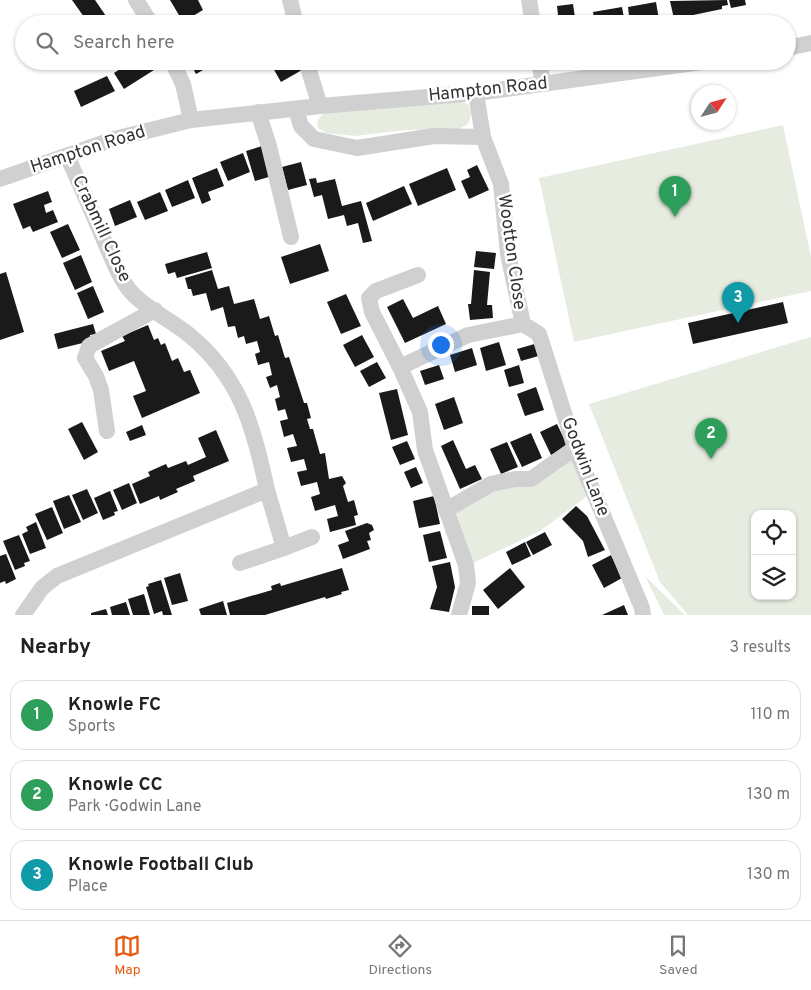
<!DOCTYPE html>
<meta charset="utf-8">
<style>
:root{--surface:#fff;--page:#f2f2f2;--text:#222;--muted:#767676;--line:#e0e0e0;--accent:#ea580c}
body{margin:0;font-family:Overpass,sans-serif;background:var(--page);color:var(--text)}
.controls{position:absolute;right:15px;bottom:15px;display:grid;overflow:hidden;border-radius:10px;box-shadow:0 1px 4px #0004}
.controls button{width:45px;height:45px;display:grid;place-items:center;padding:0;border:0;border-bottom:1px solid var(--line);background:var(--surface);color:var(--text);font:25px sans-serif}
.compass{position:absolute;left:691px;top:85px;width:45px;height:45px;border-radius:50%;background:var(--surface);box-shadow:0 1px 4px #0004;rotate:54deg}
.you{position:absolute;left:440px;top:344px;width:18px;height:18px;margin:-12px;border:4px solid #fff;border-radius:50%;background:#1a73e8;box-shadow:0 0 0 8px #1a73e833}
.badge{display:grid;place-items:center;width:32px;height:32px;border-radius:50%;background:var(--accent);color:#fff;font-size:16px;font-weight:700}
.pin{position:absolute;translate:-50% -41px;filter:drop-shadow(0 1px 2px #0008)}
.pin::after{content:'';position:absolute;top:26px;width:18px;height:15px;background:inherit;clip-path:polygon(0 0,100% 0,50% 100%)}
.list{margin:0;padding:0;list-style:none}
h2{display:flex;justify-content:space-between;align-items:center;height:65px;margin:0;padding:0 20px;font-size:21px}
h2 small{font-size:16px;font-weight:400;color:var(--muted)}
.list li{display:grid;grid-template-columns:32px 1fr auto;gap:15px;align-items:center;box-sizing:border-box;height:70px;margin:0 10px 10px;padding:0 10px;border:1px solid var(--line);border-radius:15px}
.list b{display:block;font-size:19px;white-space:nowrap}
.list p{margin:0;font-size:16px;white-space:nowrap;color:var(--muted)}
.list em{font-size:16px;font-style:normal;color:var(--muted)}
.icon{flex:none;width:28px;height:28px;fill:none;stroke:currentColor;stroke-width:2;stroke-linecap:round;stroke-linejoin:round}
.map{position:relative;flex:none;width:811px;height:615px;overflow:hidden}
.search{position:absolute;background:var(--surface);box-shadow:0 1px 4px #0004;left:15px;right:15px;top:15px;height:55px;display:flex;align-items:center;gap:12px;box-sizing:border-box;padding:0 18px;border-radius:28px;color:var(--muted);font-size:19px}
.sheet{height:305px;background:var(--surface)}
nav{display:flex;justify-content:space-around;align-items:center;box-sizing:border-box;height:70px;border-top:1px solid var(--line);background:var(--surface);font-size:14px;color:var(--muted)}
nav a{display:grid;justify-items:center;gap:2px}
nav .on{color:var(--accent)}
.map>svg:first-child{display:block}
</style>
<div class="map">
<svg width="811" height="615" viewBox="0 0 811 615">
<rect width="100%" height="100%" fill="#fff"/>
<!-- green -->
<path fill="#e6ecdf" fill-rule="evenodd" d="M458,100L469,105L471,115L468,124L459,129L405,130L355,136L326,133L318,128L317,122L324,112Z
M783,125L811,257V291L574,342L539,178Z
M811,337V615H688L660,582L589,404ZM755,514H792V596H755Z
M573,452L590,494L540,531L473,563L456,511Z
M645,576L685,615H664Z"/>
<!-- building -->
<path fill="#1a1a1a" d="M72,0H95L108,19L101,24H89Z
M170,0H198L203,10L183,22Z
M727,0L728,5L722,6V9L674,19L670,1Z
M729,0H745L746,5L731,8Z
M656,2L659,20L630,24L628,7Z
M573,4L576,24H559L557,6Z
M622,7L625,24H595L593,12Z
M516,15L518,24H510L508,17Z
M132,61H148L154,70L124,89L114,73Z
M189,61H219L196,74Z
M269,61H297L302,70L281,82Z
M324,61H350L351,66L326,70Z
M359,61H377V62L359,65Z
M107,76L115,91L81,107L74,91Z
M262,146L272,176L255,181L246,151Z
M243,153L250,172L228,181L220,162Z
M301,162L307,185L288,190L282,167Z
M477,165L489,190L469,199L461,181L470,177L467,170Z
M217,168L224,186L208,192L211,200L202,204L192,178Z
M447,168L456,190L418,206L409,184Z
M316,178L317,183L335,179L342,206L361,201L372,241L363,243L358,223L347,226L344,215L328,219L322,195L314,197L309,179Z
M188,180L195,198L172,207L165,190Z
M404,186L412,204L373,221L366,203Z
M48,191L52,202L44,205L46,213L53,210L58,222L33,232L30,226L23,229L13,204Z
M160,192L168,211L145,220L137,202Z
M130,200L137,217L115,226L109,209Z
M68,224L80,250L62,258L50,232Z
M320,244L329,271L290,284L281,257Z
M476,251L496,253L494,269L474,267Z
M207,252L212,268L177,278L175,272L168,274L165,264Z
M81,255L92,282L75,290L63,263Z
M212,270L218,289L229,286L234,304L254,299L260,319L269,316L275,336L278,335L285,358L289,357L304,403H307L311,418L307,419L310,429H313L320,454L325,453L329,479L342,476L346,483L343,486L348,502L354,500L358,515L354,516L356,525L330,532L327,519L338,516L335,505L315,511L311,497L320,494L317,482L301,486L297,472L307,470L304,459L291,462L287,448L297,446L293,434L284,437L280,421L288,419L285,409L278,411L275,399L280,397L277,385L270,388L266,377L272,375L269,362L258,365L255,354L260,352L257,341L246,344L244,336L238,338L235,326L228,327L223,307L211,311L206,293L193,296L191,289H188L185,278Z
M474,270L490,272L487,305H492L493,318L470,320L468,304H471Z
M6,272L24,332L0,340V274Z
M93,286L104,312L88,319L77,293Z
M346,294L361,326L341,334L327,302Z
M403,299L413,318L438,306L446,324L405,343L387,307Z
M783,302L788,323L693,344L688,323Z
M93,324L96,334L90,335L91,341L58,349L54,334Z
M148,325L154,340L158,338L161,345L165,343L172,361L178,358L184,372L190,370L200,393L142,418L133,396L146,391L134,361L109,371L101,351L125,341L122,336Z
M362,335L374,357L355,367L343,345Z
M499,342L506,365L486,371L480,348Z
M538,343L542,355L521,361L517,349Z
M472,348L477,365L455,372L450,355Z
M377,362L386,378L369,387L360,371Z
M439,365L444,379L425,385L420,371Z
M519,365L524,383L509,387L504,370Z
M536,387L544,410L525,416L517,394Z
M397,389L408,435L391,440L379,393Z
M454,397L463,423L444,430L435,404Z
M82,422L98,452L84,460L68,429Z
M557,424L568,447L551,455L540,432Z
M142,425L146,435L130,441L126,432Z
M216,430L229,461L193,476L195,481L176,489L178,492L160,500L159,496L140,504L132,484L150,476L148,472L166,464L168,468L186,461L188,465L206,457L198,438Z
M531,433L542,458L522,467L510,442Z
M453,440L466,469L475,465L482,479L460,489L441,446Z
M407,441L415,459L400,465L392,447Z
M507,442L518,467L501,474L490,449Z
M416,467L423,483L411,488L404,472Z
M129,483L137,503L122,510L113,490Z
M87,489L98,513L83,520L72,495Z
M110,491L118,511L114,512L115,515L103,520L94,498Z
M69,495L81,522L64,529L53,501Z
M434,496L440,524L419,528L413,501Z
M576,506L587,516L605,550L588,557L583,541L562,519Z
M52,507L63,533L47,540L35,514Z
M36,522L46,548L30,554L22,534L28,531L26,527Z
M367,523L372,525L374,530L369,533L371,540L367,541L370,549L343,559L338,545L349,541L345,531Z
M440,531L447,558L429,562L423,535Z
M545,532L552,545L533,555L526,542Z
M19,535L30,561L24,563L25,566L15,570L3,541Z
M525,542L531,556L512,565L506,552Z
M6,554L16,579L6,584L5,581L0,583V556Z
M611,555L622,578L604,588L592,565Z
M450,562L455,587L449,612L430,609L437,587L432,566Z
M342,568L349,590L341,592L342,594L326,599L325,597L265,615H230L227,603L272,590L271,586L280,583L281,586Z
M510,568L525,587L498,609L483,590Z
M180,573L188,601L172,605L164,578Z
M161,580L172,615H163L162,611L154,614L146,587L149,586L148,584Z
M144,594L150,615H133L128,599Z
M223,601L227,615H201L199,609Z
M126,602L130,615H112L110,607Z
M624,605L628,615H602Z
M472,606H489V615H472Z
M106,609L108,615H91V613Z"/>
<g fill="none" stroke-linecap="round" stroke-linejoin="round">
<!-- minor -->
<path stroke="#d0d0d0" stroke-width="16" d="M136,0L151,24
M290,0L296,24
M529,0L533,24
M787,48L811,43
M172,61L183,84L191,120
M306,61L320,106
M539,61L543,84
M476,93L483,137L501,184L508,254L523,324
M296,109L301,126L314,139L357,148L434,136L483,137
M258,112L269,146L291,237
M0,179L114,139L191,120L320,106L476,93L709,61
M523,324L539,334L575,448L642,608L643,615
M400,367L372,312L369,298L376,291L418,275
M107,431L101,390L96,376L85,358L89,346L155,310
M446,510L491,484L515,479H531L575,448
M284,548L312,537
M240,563L284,548L267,490
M23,615L42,588L57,576L267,490C254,427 240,376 188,334C171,320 148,310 132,293C119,279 112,258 104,240C92,212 80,184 67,156
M459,615L468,583L466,565L425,450L420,412L400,367L468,335L523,324"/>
</g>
<g text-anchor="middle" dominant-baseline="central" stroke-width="5" stroke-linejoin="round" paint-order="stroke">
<!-- street labels -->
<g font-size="18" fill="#333" stroke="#fff">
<text transform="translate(488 90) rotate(-6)">Hampton Road</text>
<text transform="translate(88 150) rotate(-18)">Hampton Road</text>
<text transform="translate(101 229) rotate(65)">Crabmill Close</text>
<text transform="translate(511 252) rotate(82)">Wootton Close</text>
<text transform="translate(585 467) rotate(69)">Godwin Lane</text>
</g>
</g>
</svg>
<div class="controls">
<button><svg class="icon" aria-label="locate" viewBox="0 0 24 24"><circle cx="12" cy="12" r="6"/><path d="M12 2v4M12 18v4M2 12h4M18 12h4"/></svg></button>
<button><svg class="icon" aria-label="layers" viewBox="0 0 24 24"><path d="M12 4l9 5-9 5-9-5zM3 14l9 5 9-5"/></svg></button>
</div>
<svg class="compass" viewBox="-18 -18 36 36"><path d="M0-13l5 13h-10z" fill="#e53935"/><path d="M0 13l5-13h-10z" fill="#767676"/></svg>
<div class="you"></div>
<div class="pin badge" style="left:675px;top:217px;background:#2e9e5b">1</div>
<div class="pin badge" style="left:711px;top:459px;background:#2e9e5b">2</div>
<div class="pin badge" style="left:738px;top:323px;background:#0f9aa8">3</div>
<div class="search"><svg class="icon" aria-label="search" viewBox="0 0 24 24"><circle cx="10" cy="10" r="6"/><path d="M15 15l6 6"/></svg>Search here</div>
</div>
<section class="sheet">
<h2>Nearby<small>3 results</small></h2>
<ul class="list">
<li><span class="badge" style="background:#2e9e5b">1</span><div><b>Knowle FC</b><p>Sports</p></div><em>110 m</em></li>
<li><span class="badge" style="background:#2e9e5b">2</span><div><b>Knowle CC</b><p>Park · Godwin Lane</p></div><em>130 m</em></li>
<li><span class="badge" style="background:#0f9aa8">3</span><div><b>Knowle Football Club</b><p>Place</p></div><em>130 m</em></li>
</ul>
</section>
<nav>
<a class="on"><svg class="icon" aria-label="map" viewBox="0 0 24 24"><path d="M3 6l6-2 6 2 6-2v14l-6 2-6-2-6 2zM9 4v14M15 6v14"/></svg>Map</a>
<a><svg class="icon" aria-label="directions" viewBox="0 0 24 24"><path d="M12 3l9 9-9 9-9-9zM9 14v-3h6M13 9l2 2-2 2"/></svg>Directions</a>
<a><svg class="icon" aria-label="saved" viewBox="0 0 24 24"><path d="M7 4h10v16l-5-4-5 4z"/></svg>Saved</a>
</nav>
